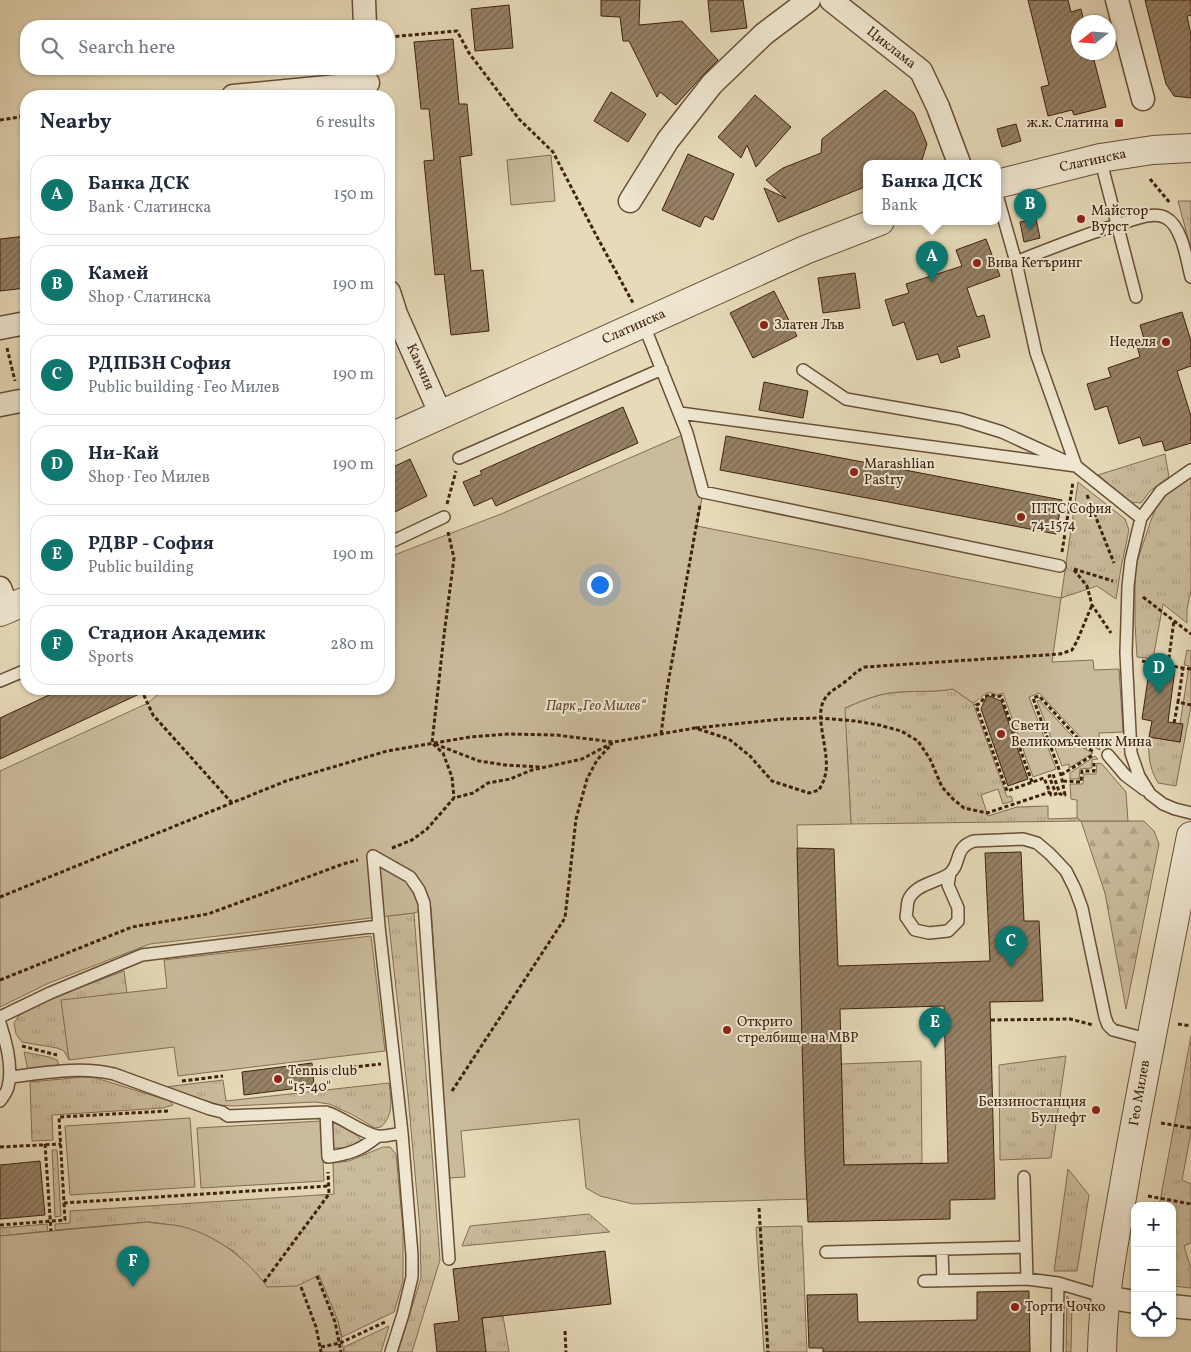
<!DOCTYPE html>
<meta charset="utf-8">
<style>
:root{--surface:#fff;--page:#f2f2f3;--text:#1f2937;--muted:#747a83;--line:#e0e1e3;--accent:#0f766e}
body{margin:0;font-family:Vollkorn,serif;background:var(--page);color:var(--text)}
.controls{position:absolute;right:15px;bottom:15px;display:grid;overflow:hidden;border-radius:10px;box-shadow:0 1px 4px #0004}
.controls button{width:45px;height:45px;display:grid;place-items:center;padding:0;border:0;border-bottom:1px solid var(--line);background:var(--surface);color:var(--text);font:25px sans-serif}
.compass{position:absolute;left:1071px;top:15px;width:45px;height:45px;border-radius:50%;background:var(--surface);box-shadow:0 1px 4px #0004;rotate:253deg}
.you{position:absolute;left:599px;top:584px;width:18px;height:18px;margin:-12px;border:4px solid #fff;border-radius:50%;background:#1a73e8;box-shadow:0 0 0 8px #1a73e833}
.badge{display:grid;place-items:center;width:32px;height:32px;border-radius:50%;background:var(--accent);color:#fff;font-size:16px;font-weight:700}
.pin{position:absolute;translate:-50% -41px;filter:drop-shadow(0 1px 2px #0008)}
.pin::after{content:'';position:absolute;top:26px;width:18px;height:15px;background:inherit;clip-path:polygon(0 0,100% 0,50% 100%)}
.popup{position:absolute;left:863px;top:160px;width:138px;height:65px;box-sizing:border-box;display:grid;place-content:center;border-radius:10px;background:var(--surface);filter:drop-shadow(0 1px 4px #0005);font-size:16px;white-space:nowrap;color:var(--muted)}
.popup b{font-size:19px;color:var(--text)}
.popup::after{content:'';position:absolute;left:50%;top:100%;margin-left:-10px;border:10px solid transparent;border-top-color:var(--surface)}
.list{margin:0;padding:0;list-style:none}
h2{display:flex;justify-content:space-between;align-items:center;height:65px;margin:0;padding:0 20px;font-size:21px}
h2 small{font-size:16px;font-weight:400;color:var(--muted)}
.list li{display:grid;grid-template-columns:32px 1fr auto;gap:15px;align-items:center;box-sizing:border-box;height:80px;margin:0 10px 10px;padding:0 10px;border:1px solid var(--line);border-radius:20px}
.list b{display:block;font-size:19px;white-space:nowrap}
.list p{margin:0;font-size:16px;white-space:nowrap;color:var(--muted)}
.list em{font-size:16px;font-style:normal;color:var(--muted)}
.icon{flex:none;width:28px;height:28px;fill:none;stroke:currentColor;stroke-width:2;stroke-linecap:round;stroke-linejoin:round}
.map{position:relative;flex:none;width:1191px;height:1352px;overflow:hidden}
.search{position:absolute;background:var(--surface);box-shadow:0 1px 4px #0004;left:20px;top:20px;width:375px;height:55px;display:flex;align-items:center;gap:12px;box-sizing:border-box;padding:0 18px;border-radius:20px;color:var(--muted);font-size:19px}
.panel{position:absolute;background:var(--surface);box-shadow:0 1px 4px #0004;left:20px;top:90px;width:375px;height:605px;border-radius:20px}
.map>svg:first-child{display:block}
</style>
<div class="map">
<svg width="1191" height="1352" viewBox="0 0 1191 1352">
<defs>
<pattern id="grass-tufts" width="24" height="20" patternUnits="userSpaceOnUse" patternTransform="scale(1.25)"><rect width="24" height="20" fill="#cabb9b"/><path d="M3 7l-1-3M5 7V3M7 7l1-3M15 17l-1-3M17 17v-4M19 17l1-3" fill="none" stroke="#afa084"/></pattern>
<pattern id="forest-firs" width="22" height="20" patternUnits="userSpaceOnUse" patternTransform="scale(1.25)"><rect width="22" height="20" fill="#cabb9b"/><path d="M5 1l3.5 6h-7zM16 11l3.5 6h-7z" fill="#afa084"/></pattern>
<pattern id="building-hatch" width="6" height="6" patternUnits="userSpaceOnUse" patternTransform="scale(1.25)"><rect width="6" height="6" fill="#968166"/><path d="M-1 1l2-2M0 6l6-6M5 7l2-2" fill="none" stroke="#7c6952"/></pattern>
</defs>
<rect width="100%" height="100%" fill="#e6dab8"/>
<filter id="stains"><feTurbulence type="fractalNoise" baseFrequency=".004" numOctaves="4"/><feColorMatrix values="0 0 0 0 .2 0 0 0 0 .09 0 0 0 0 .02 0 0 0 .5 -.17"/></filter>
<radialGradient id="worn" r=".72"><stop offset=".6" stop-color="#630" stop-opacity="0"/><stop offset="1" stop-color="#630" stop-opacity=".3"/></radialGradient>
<!-- grass -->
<path fill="url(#grass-tufts)" stroke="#846e54" d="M1178,201H1191V249Z
M1165,454L1169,477L1150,491L1141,503L1130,502L1098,475Z
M1191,476V590L1187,609V623L1163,604L1153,659L1137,657L1135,624V568L1151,520L1161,497Z
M1078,482L1125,519L1129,530L1121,568L1116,599L1097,586L1061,598Z
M1187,650L1191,651V706L1176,786L1158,783C1149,767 1148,756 1149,737L1180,742V724L1189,666L1184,665Z
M953,689L973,703L1007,797L1011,796L1013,801L1003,804L998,789L981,795L988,816L1017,807L1048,806V819L1077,818L1081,821L851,824L847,747L646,733L845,708C859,702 875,695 890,693C911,690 931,693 953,689Z
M414,913L440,1260L412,1352H398L421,1278L420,1229L408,1096L388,916Z
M124,971L127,993L62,1001L69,1060L64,1051L57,1048L22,1042L16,1034L14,1023L20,1014L59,995Z
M1191,1036V1132L1182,1180L1191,1184V1243L1184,1246L1191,1269V1288L1172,1286V1206H1159Z
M24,1052L49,1057L57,1060L59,1065L57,1067L28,1070Z
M1066,1056L1051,1158L1000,1160L999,1065Z
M921,1061L922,1163L844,1165L841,1064Z
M83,1077L96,1078L170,1101L173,1105L163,1108L52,1115L53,1140L32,1141L30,1082Z
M223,1080L226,1101L389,1083C391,1099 394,1115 381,1127L375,1128L351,1114L329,1104L315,1102L233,1106L219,1105L165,1087Z
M335,1123L358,1136L361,1140V1141L347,1148H333L331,1146V1127L332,1124Z
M383,1147H390L396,1154L403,1230V1281L394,1312L342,1337L338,1321L319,1348L235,1252L208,1236L180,1226L149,1222L55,1230V1224L70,1223V1211L334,1194L333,1163L349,1161Z
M52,1150H57L61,1216L55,1217Z
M1068,1169L1089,1195L1077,1271H1054Z
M589,1214L610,1232L462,1246L470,1226Z
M47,1224L48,1231L0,1236V1228Z
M802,1226L807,1352H764L756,1227Z
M1067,1296L1072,1305L1071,1352H1066Z
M503,1316L509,1352H486L482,1318Z
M389,1326L381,1352H344V1347Z"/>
<!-- forest -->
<path fill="url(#forest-firs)" stroke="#846e54" d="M1095,756L1098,759L1092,760V768L1080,769L1079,779H1070V773Z
M1081,821H1144L1154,831L1159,844L1126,1009L1105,893Z"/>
<!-- park -->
<path fill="#cabb9b" stroke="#846e54" d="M551,155L555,201L511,205L507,160Z
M687,433L703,492L697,526L1061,598L1052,662L1093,660L1094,670L1119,669L1123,732L1099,733L1100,750L1087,744L1039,693L1029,697L1056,769L1033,777L1003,693L997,695C984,688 984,698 973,703L953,689C931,693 911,690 890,693C875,695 859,702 845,708L851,824L797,825L807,1199L633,1204L600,1196L586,1188L579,1119L461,1131L465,1177L449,1178L431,907L414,913L150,944L49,983L0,1007V771L148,703L164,689H389V557L501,514Z
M1039,700L1083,748L1093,753L1069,768V764L1062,766L1037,701Z
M1097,763L1102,764L1126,792L1128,821H1081L1077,818V800L1071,799L1070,784H1083L1084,774H1096Z
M371,936L385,1051L178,1076L174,1047L69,1060L61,1000L167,988L164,960Z
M190,1118L195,1187L70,1195L65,1126Z
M321,1121L324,1181L201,1188L197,1128Z
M148,1222C159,1224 169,1224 179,1226C213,1233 248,1259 267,1287L297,1286L319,1275L338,1321L344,1352H0V1236Z"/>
<!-- building -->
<path fill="url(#building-hatch)" stroke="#3f210e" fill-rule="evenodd" d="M601,0H640L639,25L682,21L718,60L703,75L676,105L660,92L657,97L629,41H623L620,17L601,16Z
M708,0H743L747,28L711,32Z
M1028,0H1068L1071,12L1081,9L1084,22H1078V52H1092L1106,107L1074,115L1072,110L1048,116L1041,87L1049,85Z
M1145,0H1191V15L1187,16L1191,35V98L1174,96L1166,84Z
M509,5L513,48L475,51L471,9Z
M453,39L459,104H467L472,155L460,157L471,271L483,270L489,331L451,335L444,274L435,275L424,161L434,160L429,109H421L414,42Z
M885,90L914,113L927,144L921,163H867V186L778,222L764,188L786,198L766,180L783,168L821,153L822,139Z
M611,92L646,114L628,142L594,121Z
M755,95L791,127L756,167L747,145L741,158L718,137Z
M1016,124L1021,141L1002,147L997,129Z
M688,154L734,174L713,220L705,216L700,227L662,210Z
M1036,219L1040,238L1024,242L1020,222Z
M26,236V288L0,291V239Z
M986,239L1000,276L967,288L977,317L984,315L990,337L957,347L960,357L941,363L938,354L917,360L904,322L893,326L885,300L909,293L906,284L962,266L956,250Z
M855,273L860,308L823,313L818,278Z
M774,291L797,336L753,358L730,313Z
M1182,312L1191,341V366L1177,371L1191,416V443L1165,451L1162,441L1143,446L1140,437L1119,444L1107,406L1095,410L1087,384L1111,377L1108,368L1140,357L1136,342L1144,339L1140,325Z
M764,382L808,391L803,418L759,410Z
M623,407L638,443L496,506L492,498L474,506L463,482L482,474L480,471Z
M726,436L1062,500L1056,534L720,470Z
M410,459L427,496L389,515V469Z
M1150,665L1175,669L1168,722L1183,724L1180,742L1149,737L1152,721L1142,719Z
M62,689H150L0,759V718Z
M987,695L1001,701L1028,779L1008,786L981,709Z
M797,848L834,849L838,966L990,961L985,853L1021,852L1024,921H1039L1043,1001L990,1002L995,1199L950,1200V1219L808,1222L805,1155ZM944,1006L948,1163L844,1165L840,1009Z
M312,1063L314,1086L244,1095L242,1072Z
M40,1161L45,1215L0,1219V1165Z
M605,1251L611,1304L482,1318L486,1352H437L434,1324L459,1321L453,1269Z
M1029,1291L1030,1352H823V1348H809L807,1295L857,1294L858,1322L977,1320V1292Z"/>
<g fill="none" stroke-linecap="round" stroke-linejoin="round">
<!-- service casing -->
<g stroke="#694f38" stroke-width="14">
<path id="service" d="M1100,158L1136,297
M997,195L1016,262L1036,353L1076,466
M1016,262C1046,250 1076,238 1107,228C1120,224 1134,219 1147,216C1153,215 1161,215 1166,218C1182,226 1187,261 1191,277
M643,323L687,433L703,492L1060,566
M803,370L846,399L960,419L1002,432L1076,466L1141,518
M680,413L1076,466
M459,458L662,369
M1191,470L1161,491L1141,518L1131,560L1128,586L1126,653L1131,753L1139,776L1150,794L1163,804L1175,809L1191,813
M389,543L444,517
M0,681L26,670
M1108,755L1125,775L1145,790
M373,856L410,877L419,890L424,903L449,1259
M373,856L379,926
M950,873L948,885L958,908V921L948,931L929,933L915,930L906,917C907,912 907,906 908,901C914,884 936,883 949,874C962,864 953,848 974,841L1023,839L1037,843L1050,854L1066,871L1075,889L1082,908L1105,1017L1108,1025L1113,1030L1150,1040
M0,1017L50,993L142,955L379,926L402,1133L412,1255V1277L403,1314L391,1352
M0,1023C6,1041 13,1068 8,1087C7,1092 3,1097 0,1101
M10,1077C44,1073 80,1066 114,1074L210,1109L222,1112L228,1116L326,1112C342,1117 362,1133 377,1136C385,1137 394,1134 402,1133
M326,1112L328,1157C350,1154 361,1150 378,1136
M1024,1177L1027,1279
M942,1249L943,1281
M826,1252L1026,1247
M924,1281L1027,1279L1058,1283L1105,1297
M1057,1352L1058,1283"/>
</g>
<!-- minor casing -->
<g stroke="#694f38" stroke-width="25">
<path id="minor" d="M364,0L365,26
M831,0L921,71L938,107L959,163
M1117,0L1143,99
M233,96L368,83
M630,201L668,140L712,84L764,34L809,0
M389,292L396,314L441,415
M0,328L26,323
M0,405L20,401H26
M0,588L8,609
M1105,1297L1135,1302
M1172,1306L1191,1308"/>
</g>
<!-- tertiary casing -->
<g stroke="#694f38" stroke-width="30">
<path id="tertiary" d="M997,184L1100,158L1153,150L1191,148
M389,438L805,250L880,221
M0,612L26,601
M1102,1352C1103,1290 1117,1229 1127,1168C1147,1057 1169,947 1191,836"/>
</g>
<!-- path -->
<path stroke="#3f210e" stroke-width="3" stroke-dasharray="4 2.5" stroke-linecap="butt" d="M389,37L457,31L469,53L519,119L553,152L596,235L633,303
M0,120L26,116
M1150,179L1170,203
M7,348L15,381
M1087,495L1114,563
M447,504L456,471
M448,532L454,558L444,635L432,743L443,753L452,777L454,798
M1062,552L1073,482
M1074,569L1113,581
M1074,570L1087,586L1092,605L1111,633
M1143,597L1191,634
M1142,661L1183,668
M1168,665L1174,620
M1191,669L1183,668L1178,702L1191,705
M141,689L153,715L232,803
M1174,723L1178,702
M696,728L782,719L821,718L855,721L879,725L901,731L918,741L930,759L942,787L953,799L964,808L987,813L1050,792
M661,734L667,689L700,505
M435,744L479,761L505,765L540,767
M1061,775L1093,755
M1063,781L1081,782L1082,771H1094V763
M1032,782L1001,696L997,697C990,693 984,695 981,703L976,705L1007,791L1044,778L1051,795L1056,794L1049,776L1053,774L1060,794L1065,795L1061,775L1033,698L1039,696L1085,746L1094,752
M392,848L412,840L427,829L454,798L473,793L488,783L510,779L532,770L582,759L614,742L695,728L729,739L750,756L772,781L809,793L819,790C821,786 824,781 825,776C831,755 815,721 823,702C828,691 838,688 846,681C854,675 855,672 865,667L1060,654L1072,650L1077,641L1092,605
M0,897L286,781L387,751L470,737L509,734L556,735L613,742
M0,980L132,927L208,914L343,864L358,860
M991,1020L1070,1019L1093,1025
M1178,1024L1191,1026
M22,1046L57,1055
M320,1071L381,1064
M182,1081L223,1076
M452,1091L565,918L576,819L587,779L597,760L612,744
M168,1111L59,1117L64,1203L329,1186
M1161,1123L1191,1128
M45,1144L51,1231
M0,1147L61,1144
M1148,1196L1191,1204
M759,1208L768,1352
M0,1225L65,1220L64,1203
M317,1276L335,1322L341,1352
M264,1282L329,1194L328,1172
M301,1287L316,1327L321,1352
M565,1331L566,1352
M321,1347L340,1343L385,1322"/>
<!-- service -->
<use href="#service" stroke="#efe7d1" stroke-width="11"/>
<!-- minor -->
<use href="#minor" stroke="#efe7d1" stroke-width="22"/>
<!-- tertiary -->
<use href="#tertiary" stroke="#efe7d1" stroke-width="28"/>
</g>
<!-- markers -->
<g fill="#8f2418" stroke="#efe7d1" stroke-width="2">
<rect x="1114" y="118" width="10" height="10" rx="2.5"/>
<circle cx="1081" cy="219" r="5"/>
<circle cx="977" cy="263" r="5"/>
<circle cx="764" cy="325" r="5"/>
<circle cx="1166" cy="342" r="5"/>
<circle cx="854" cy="472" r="5"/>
<circle cx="1021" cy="517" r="5"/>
<circle cx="1001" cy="734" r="5"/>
<circle cx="727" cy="1030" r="5"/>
<circle cx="278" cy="1079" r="5"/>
<circle cx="1096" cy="1110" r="5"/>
<circle cx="1015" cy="1307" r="5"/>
</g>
<g text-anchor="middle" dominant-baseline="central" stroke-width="4" stroke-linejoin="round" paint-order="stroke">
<!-- street labels -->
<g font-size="14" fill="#3f210e" stroke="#efe7d1">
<text transform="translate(891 48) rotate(38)">Циклама</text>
<text transform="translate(1093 161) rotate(-12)">Слатинска</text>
<text transform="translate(634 327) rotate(-24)">Слатинска</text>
<text transform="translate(420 367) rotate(66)">Камчия</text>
<text transform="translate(1140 1093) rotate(-80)">Гео Милев</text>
</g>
<!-- poi labels -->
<g font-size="14" fill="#3f210e" stroke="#efe7d1" text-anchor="start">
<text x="1109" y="123" text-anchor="end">ж.к. Слатина</text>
<text x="1091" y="211">Майстор<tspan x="1091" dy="16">Вурст</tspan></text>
<text x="987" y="263">Вива Кетъринг</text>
<text x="774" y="325">Златен Лъв</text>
<text x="1156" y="342" text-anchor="end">Неделя</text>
<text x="864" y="464">Marashlian<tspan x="864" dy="16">Pastry</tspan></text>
<text x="1031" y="509">ПТТС София<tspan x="1031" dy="16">74-1574</tspan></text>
<text x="1011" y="726">Свети<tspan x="1011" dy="16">Великомъченик Мина</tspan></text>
<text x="737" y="1022">Открито<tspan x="737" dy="16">стрелбище на МВР</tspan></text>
<text x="288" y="1071">Tennis club<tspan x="288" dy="16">"15-40"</tspan></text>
<text x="1086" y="1102" text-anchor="end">Бензиностанция<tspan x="1086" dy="16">Булнефт</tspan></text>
<text x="1025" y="1307">Торти Чочко</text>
</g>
<!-- park labels -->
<g font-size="14" font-style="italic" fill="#624831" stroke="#efe7d1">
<text x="596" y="706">Парк „Гео Милев“</text>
</g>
</g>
<rect width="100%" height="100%" filter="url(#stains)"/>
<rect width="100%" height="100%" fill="url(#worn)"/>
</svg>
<div class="controls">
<button>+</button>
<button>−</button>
<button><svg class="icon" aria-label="locate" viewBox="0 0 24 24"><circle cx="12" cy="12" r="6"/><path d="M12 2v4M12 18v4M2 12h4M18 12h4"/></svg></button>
</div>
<svg class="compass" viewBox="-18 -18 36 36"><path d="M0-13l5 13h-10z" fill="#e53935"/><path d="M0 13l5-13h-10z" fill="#747a83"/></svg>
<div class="you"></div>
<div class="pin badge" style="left:932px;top:282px">A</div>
<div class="popup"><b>Банка ДСК</b>Bank</div>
<div class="pin badge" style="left:1030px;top:230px">B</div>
<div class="pin badge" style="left:1011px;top:967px">C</div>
<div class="pin badge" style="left:1159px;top:694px">D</div>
<div class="pin badge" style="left:935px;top:1048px">E</div>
<div class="pin badge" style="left:133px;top:1287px">F</div>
<div class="search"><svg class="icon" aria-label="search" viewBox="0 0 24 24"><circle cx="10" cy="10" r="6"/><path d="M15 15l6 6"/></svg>Search here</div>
<section class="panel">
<h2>Nearby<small>6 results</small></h2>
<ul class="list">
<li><span class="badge">A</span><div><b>Банка ДСК</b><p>Bank · Слатинска</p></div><em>150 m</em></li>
<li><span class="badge">B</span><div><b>Камей</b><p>Shop · Слатинска</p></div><em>190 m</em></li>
<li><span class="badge">C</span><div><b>РДПБЗН София</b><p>Public building · Гео Милев</p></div><em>190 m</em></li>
<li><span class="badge">D</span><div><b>Ни-Кай</b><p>Shop · Гео Милев</p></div><em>190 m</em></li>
<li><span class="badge">E</span><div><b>РДВР - София</b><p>Public building</p></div><em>190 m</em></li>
<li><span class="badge">F</span><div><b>Стадион Академик</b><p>Sports</p></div><em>280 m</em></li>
</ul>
</section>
</div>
